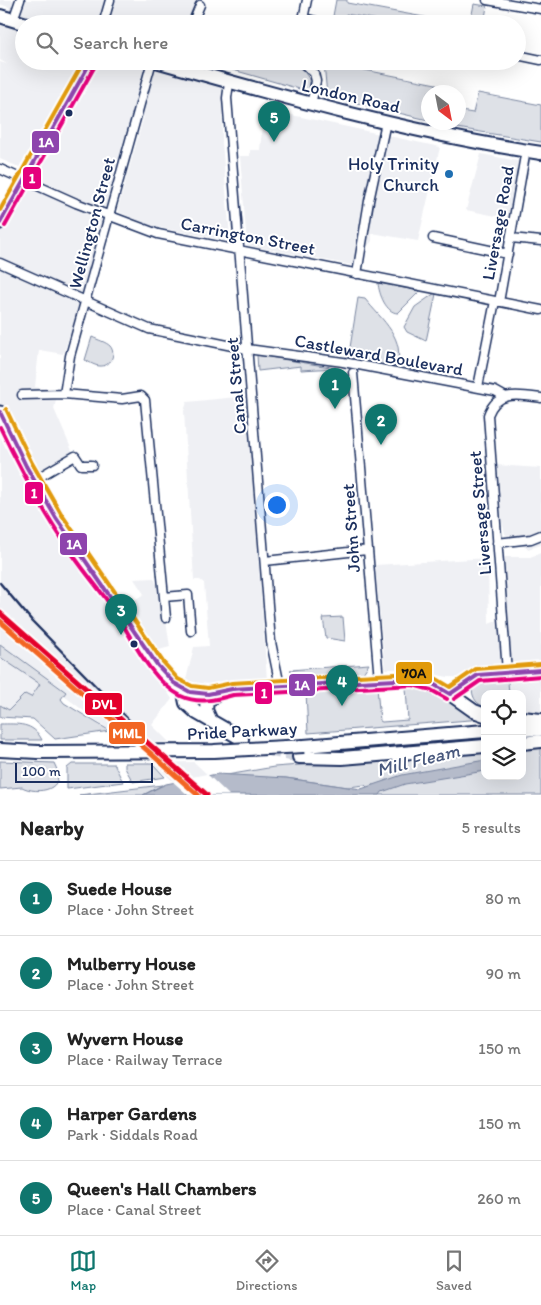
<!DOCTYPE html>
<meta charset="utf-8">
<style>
:root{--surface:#fff;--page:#f6f6f6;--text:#222;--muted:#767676;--line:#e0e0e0;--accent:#0f766e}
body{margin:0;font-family:Itim,sans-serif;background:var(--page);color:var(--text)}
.controls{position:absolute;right:15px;bottom:15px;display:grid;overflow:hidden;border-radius:10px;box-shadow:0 5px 20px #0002}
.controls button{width:45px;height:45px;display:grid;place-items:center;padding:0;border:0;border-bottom:1px solid var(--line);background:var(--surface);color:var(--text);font:25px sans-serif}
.compass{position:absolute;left:421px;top:85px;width:45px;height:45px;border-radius:50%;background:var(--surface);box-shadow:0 5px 20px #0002;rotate:148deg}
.scale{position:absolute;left:15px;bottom:12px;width:138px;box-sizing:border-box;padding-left:5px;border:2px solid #1b2f5e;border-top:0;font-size:14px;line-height:18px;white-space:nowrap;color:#1b2f5e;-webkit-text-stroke:4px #fff;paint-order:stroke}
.you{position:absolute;left:276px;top:504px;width:18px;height:18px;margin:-12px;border:4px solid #fff;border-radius:50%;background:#1a73e8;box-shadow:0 0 0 8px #1a73e833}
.badge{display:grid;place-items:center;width:32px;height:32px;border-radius:50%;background:var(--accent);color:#fff;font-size:16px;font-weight:700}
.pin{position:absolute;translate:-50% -41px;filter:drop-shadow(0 1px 2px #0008)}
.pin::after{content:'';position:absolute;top:26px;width:18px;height:15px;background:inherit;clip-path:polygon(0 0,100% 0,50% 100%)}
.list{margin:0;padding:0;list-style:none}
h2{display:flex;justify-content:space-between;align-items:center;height:65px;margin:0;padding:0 20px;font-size:21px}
h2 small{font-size:16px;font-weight:400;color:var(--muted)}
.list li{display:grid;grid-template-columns:32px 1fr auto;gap:15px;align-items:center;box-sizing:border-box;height:75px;padding:0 20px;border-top:1px solid var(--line)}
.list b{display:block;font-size:19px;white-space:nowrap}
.list p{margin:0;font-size:16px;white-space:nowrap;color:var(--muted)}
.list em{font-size:16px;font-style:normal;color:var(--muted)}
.icon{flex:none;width:28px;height:28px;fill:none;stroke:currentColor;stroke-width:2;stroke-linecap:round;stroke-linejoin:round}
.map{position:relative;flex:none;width:541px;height:795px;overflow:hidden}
.search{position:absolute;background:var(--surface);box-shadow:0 5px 20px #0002;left:15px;right:15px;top:15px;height:55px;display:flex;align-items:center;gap:12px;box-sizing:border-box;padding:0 18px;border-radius:28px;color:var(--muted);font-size:19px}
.sheet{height:440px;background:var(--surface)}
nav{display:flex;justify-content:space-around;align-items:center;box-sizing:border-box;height:70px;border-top:1px solid var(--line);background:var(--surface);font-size:14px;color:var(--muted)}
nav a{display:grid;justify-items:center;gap:2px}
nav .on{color:var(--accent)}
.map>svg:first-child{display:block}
</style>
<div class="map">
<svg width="541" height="795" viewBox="0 0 541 795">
<rect width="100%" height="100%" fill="#fff"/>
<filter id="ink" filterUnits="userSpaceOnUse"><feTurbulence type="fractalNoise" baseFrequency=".02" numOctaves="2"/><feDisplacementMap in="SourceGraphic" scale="10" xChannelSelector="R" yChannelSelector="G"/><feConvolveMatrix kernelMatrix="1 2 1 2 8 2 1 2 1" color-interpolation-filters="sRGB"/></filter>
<g filter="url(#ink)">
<!-- built -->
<path fill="#eff0f4" d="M0,0H199L189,24H24V61H173L169,71L222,87V143L230,238L226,240L151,226L119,212L118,208L144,116L134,122L81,303L63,354L39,350L35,387L58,390L54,409L73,453L37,474L0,411V223L65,108L57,104L19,167L0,159V62L7,64L0,60V24L3,25L9,7L0,4Z
M264,109L440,147L418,241L372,233V241L351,265L247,245L240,156H250V150H260Z
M481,154L522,162L511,219L466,210Z
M247,396L267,680L206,685L186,680L194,647L209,646L204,583L200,580H194L184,411L187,402Z
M0,431L85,574L112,607L172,699L152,725L169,742L127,743L48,684L14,717H0Z
M495,465L541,468V545L528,549L505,534L497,500Z
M541,553V711L522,712V694H509L508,679L448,677L407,669H385L375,565L488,558L489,624L504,618L506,606L502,557H530Z
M154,578L162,595L170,647L155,651L128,604L144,594L134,579Z
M194,762L229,795H188L153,763Z"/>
<!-- green -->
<path fill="#dee1e7" stroke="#7c88a2" d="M336,0H347V3L446,21L445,24H412L396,21L395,23L346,14L345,18L333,16Z
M474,4L487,6L484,24H470Z
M202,61H298L309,79L310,92Z
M324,62L436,84L435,92H428V120L327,96Z
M478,93L541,105V142L457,128L461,111L473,113Z
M378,283L420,291L398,313C386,313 379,294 378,283Z
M435,293L436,294L426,341L407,332L404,327L415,307Z
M358,298L365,299C382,320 407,339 396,368L348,360Z
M92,337C98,340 106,342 110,346C117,354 110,367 100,366C95,366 89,362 85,360Z
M257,355L336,368L301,370V366L258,371Z
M343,617L345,641L326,638L323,618Z
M0,644L66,692L61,699L64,703L110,731L55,739L33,719L0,717V705L9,710L25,694L31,697L40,684L0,657Z
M369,664L363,673L311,677L290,670Z
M508,682L509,694H485V707C477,704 473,699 472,690L479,683Z
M377,687L380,721L382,722L408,720L406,687C434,685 458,706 482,719L308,733L306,691Z
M0,724C18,724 33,722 42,740H0Z
M541,746V795H375L365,785L348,787L286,778L221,776L274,767L485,751V776H522V747Z
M0,761L54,763C69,791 37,795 22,787L0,789Z
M125,763H152L165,777L133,782L125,768Z
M72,764H114L123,782L67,789V768Z
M162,785L143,795H79Z"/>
<!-- water -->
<path fill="#b5bbca" stroke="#77839f" d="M485,760V771L405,784L382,792L380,795H143L166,784L217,774L286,778L361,789L402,775Z"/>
<!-- pier -->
<path fill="#fff" d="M207,774L229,795H188L172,781Z"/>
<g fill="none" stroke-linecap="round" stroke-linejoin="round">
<!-- primary-tunnel -->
<path stroke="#d1d5df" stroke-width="12" stroke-dasharray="12 6" stroke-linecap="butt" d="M268,750L299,757"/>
<!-- street casing -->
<g stroke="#1b2f5e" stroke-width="11">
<path id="street" d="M487,0L541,9
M304,18L327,24
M13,20L20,0
M103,24L110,0
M192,24L200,5
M302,24L307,0
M517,55L541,60
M300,61L314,73L316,81L311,105
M229,83L227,98L271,642L280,686
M0,169L76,203L158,234L541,310
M433,238L508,254
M511,238L541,241
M0,263L149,329L247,349L343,362L495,391L504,396
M357,274L369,201L386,122
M499,302L526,150
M353,373L379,680
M478,387L495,301
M64,394L70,356L152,61
M22,395L64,394L122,399L141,396L145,400L166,618
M34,480L75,456L81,465H92
M497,543L531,539L541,535
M265,561L367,550
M164,597L188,595L191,631
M507,672L488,415C497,390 519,395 541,398
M450,694L478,675L541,670"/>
</g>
<!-- secondary casing -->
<g stroke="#1b2f5e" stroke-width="15">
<path id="secondary" d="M0,223L91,61
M0,412C22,460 48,508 78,551C93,573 111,593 125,616C142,640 157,675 184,690C200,698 216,694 232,689L414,679L433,684L450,694"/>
</g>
<!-- primary casing -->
<g stroke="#1b2f5e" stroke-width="16">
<path id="primary" d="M0,16L26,24
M156,61C283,97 410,133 541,153
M183,689L186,703L197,713L242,739
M450,694L474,711L485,715
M522,718L541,720
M210,719L206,710L207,701L220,693
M522,730L541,729
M522,743L541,741
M304,746L485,731
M0,750L38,752
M299,757L342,758L485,746"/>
</g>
<!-- street -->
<use href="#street" stroke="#fff" stroke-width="8"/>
<!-- secondary -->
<use href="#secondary" stroke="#fff" stroke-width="11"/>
<!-- primary -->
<use href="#primary" stroke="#fff" stroke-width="12"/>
<!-- rail -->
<path stroke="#1b2f5e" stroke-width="2.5" d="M0,583L33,622L170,762"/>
<!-- primary-bridge casing -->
<g stroke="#1b2f5e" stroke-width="16" stroke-linecap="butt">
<path id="primary-bridge" d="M38,752L214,751L304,746"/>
</g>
<!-- primary-bridge -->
<use href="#primary-bridge" stroke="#fff" stroke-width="12"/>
<!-- bus-1 casing -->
<g stroke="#fff" stroke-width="8">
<path id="bus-1" d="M0,223L91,61
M0,412L26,466L56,518L158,666L174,683L190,692L208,694L232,689L414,679L433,684L450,694
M450,694L478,675L541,670"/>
</g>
<!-- bus-2 casing -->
<g stroke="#fff" stroke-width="8">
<path id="bus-2" d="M5,226L96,64
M0,427C21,471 45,515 73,555C86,574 101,591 114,610C133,639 149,679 181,696C198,704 216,700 233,695L413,685L431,690L447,699
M454,699L480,681L541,676"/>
</g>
<!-- bus-3 casing -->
<g stroke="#fff" stroke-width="8">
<path id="bus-3" d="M0,210L84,61
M6,409L32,463L62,515L163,662L178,679L192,686L208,688L232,683L414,673L435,678L450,687L476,669L541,664"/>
</g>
<!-- bus-1 -->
<use href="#bus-1" stroke="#8e44ad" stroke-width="4"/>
<!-- bus-2 -->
<use href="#bus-2" stroke="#e5007d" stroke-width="4"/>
<!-- bus-3 -->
<use href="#bus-3" stroke="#e19a09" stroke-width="4"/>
<!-- rail-1 casing -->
<g stroke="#fff" stroke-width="9">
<path id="rail-1" d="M0,613L207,795"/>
</g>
<!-- rail-2 casing -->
<g stroke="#fff" stroke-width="9">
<path id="rail-2" d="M0,621L198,795"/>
</g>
<!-- rail-1 -->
<use href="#rail-1" stroke="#e4002b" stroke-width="5"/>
<!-- rail-2 -->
<use href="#rail-2" stroke="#f26522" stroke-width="5"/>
</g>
</g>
<!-- markers -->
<g fill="#1b2f5e" stroke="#fff" stroke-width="2">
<circle cx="69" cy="113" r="4.5"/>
<circle cx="134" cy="644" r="4.5"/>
</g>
<circle fill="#1f6fb2" stroke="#fff" stroke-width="2" cx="449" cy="174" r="5"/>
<g text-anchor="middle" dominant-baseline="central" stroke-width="4" stroke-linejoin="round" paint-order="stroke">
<!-- street labels -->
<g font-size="18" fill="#1b2f5e" stroke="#fff">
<text transform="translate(351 96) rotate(13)">London Road</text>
<text transform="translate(92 223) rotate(-75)">Wellington Street</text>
<text transform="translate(498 223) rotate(-80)">Liversage Road</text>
<text transform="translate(248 236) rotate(11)">Carrington Street</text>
<text transform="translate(379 355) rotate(10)">Castleward Boulevard</text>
<text transform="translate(236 386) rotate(-95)">Canal Street</text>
<text transform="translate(480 513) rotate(-95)">Liversage Street</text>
<text transform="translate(351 528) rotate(-94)">John Street</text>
<text transform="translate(242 731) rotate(-3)">Pride Parkway</text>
</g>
<!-- poi labels -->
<g font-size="18" fill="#1b2f5e" stroke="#fff" text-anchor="end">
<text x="439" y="164">Holy Trinity<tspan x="439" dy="21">Church</tspan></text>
</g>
<!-- water labels -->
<g font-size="19" font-style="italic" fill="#49597e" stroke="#fff">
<text transform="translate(418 760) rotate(-14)">Mill Fleam</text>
</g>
</g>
<g stroke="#fff" stroke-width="2">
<rect x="31" y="130" width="29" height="24" rx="5" fill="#8e44ad"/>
<rect x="22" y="166" width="20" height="24" rx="5" fill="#e5007d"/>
<rect x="24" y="481" width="20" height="24" rx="5" fill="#e5007d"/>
<rect x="59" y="532" width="29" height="24" rx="5" fill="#8e44ad"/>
<rect x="395" y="661" width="38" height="24" rx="5" fill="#e19a09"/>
<rect x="288" y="673" width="28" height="24" rx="5" fill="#8e44ad"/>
<rect x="254" y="681" width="19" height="24" rx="5" fill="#e5007d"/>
<rect x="84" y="692" width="39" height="24" rx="5" fill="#e4002b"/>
<rect x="108" y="721" width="38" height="24" rx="5" fill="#f26522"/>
</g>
<g font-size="14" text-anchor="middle" font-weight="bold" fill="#fff">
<text x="46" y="147">1A</text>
<text x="32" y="183">1</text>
<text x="34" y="498">1</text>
<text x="74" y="549">1A</text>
<text x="302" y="690">1A</text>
<text x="264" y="698">1</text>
<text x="104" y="709">DVL</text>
<text x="127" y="738">MML</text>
</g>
<g font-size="14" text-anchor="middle" font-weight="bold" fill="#111">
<text x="414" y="678">70A</text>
</g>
</svg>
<div class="controls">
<button><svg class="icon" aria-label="locate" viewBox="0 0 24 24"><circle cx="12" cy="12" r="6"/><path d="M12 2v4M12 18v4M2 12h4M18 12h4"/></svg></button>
<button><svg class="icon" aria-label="layers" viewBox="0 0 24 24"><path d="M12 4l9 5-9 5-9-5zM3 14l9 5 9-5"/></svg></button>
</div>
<svg class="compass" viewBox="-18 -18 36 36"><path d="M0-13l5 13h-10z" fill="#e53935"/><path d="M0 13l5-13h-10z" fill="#767676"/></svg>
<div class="scale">100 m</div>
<div class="you"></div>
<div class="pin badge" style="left:335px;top:409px">1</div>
<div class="pin badge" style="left:381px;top:445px">2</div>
<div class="pin badge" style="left:121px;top:635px">3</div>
<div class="pin badge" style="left:342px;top:706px">4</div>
<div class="pin badge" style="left:274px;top:142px">5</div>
<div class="search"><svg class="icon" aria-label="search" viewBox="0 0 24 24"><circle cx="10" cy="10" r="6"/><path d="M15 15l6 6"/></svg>Search here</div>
</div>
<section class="sheet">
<h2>Nearby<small>5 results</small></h2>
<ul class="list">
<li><span class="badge">1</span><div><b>Suede House</b><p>Place · John Street</p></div><em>80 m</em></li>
<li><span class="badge">2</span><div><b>Mulberry House</b><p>Place · John Street</p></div><em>90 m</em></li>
<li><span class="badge">3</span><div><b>Wyvern House</b><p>Place · Railway Terrace</p></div><em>150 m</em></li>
<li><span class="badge">4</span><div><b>Harper Gardens</b><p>Park · Siddals Road</p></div><em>150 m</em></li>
<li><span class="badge">5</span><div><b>Queen's Hall Chambers</b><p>Place · Canal Street</p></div><em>260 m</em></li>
</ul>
</section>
<nav>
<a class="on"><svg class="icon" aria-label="map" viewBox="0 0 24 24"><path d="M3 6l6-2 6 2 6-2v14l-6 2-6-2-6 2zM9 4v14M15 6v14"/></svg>Map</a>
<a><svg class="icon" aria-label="directions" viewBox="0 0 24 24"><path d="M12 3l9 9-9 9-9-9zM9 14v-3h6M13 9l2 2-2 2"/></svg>Directions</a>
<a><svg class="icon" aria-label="saved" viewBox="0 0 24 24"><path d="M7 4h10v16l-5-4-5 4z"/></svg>Saved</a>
</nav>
